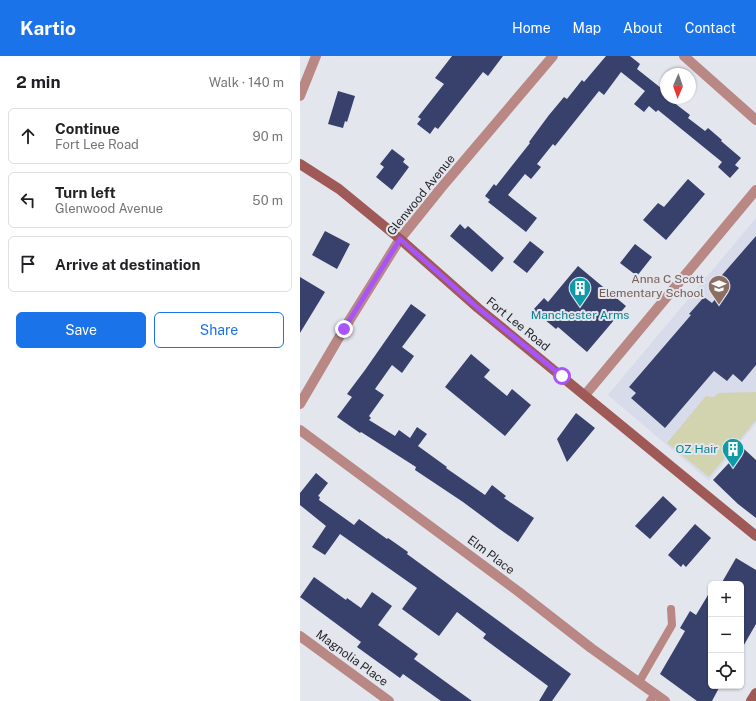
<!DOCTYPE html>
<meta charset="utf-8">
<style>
:root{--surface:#fff;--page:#f6f6f6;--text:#202124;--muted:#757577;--line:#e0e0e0;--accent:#1a73e8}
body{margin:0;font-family:"Public Sans",sans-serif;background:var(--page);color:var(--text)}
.controls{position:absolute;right:12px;bottom:12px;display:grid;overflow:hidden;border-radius:6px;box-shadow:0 1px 3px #0004}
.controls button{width:36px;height:36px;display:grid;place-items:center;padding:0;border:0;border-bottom:1px solid var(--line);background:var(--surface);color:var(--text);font:20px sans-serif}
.compass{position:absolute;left:360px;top:12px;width:36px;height:36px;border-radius:50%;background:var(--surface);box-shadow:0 1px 3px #0004;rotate:182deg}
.stop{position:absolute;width:12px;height:12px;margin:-9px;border:3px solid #a855f7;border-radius:50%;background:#fff}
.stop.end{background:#a855f7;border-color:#fff;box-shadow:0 1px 4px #0008}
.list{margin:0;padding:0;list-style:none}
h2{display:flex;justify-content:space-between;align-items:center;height:52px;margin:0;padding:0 16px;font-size:17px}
h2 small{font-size:13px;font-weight:400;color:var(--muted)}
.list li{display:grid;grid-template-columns:26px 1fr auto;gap:12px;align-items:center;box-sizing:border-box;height:56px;margin:0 8px 8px;padding:0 8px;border:1px solid var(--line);border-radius:6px}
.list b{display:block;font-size:15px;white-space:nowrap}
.list p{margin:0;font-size:13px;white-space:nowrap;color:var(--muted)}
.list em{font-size:13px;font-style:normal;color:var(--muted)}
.actions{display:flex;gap:8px;padding:12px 16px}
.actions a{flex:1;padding:9px 0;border:1px solid var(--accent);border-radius:6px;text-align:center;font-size:14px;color:var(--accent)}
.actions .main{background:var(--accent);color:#fff}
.icon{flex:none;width:22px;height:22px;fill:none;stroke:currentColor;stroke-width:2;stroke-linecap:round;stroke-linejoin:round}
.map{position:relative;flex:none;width:456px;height:645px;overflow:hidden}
header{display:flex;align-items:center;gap:24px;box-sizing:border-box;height:56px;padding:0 20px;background:var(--accent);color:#fff}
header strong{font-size:19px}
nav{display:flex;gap:22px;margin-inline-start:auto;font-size:14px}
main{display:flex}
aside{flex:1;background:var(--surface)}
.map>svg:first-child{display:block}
</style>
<header>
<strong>Kartio</strong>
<nav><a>Home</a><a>Map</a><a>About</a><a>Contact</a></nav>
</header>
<main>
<aside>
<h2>2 min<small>Walk · 140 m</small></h2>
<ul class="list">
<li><svg class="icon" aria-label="ahead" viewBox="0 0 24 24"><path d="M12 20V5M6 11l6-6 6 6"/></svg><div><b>Continue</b><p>Fort Lee Road</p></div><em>90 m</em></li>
<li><svg class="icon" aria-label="left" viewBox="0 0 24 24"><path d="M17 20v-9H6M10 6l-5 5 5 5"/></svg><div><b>Turn left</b><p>Glenwood Avenue</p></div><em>50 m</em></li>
<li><svg class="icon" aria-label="arrive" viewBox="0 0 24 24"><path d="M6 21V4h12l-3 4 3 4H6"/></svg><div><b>Arrive at destination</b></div></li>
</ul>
<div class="actions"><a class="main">Save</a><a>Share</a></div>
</aside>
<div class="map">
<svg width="456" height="645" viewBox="0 0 456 645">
<rect width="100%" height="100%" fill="#e4e6ee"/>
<!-- built -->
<path fill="#d7dbea" d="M456,162V367L409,425L308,339Z"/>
<!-- green -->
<path fill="#d1d4af" d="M456,336V364L409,421L367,387L406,340L414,341L418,337Z"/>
<!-- building -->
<path fill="#38406c" d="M152,0H203L188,20L183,16L138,73L135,71L130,78L117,68L121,63L118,61L144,28L135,22Z
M306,0H330L340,8L337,13L366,36V42H368L390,59L388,62L405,75L408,72L422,84L421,85L441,102L435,109L439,112L430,122L418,111L422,106L358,54L356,56L349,50L344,56L334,48L345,35L321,16L304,39L299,35L255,90L253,88L237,108L241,111L231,123L225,118L208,139L237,162L226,176L188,146L190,144L185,140L194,128L196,130L230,87L229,86L249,59L264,41L267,43L282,24L284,26Z
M38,35L55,40L47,66L45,65L43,72L28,68Z
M92,93L105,103L103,106L109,111L92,134L76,121L84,111L80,108Z
M388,123L405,138L366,184L343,164L358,147L364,151Z
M160,168L165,173L168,170L204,202L192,216L150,180Z
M25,175L50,188L37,213L12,199Z
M456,180V309L442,326L433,318L427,325L414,315L365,372L331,342L336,337L329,331L391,259L389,258L404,241L412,247L424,233L416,226Z
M230,185L244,196L227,217L213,206Z
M335,188L352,201L337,220L320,207Z
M278,210L326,250L287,296L258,271L256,273L233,254L244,242L248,246Z
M0,221L25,236L0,277Z
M111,248L126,259L102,291L114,300L102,317L92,309L75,333L84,339L69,360L71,362L69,364L95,380L99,374L110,382L117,371L127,378L118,390L147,411L146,412L185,439L192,429L206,440L204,442L234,462L218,486L198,472L163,446L115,414L116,411L61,376L60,377L37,361L52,341L47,338L65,314Z
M171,298L190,314L184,321L207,340L212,333L231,349L205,380L145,331Z
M276,357L295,372L267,406L257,383Z
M443,392L456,404V462L438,448L413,424Z
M16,417L28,427L18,440L20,441L19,444L54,469L59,463L87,483L88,482L108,496L107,498L271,618L252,645H239L248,630L183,582L186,578L157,556L139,580L102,553L117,532L40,478L25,499L12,491L26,470L0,449V437Z
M363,440L377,453L350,483L335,470Z
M395,468L411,482L386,511L383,508L381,511L368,499Z
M436,502L456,514V568L441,594V528H421Z
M14,521L46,544L47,542L61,552L72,536L92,550L78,569L118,598L114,603L172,645H141L103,618L100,622L57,591L61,586L0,541Z
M411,534V630H420L412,645H397L360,618L385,575L380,572L390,555L396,559Z"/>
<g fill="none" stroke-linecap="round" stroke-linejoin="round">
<!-- lane -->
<path stroke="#b98884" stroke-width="8" d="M339,626L372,569L371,553
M350,645L355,638"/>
<!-- street -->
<path stroke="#b98884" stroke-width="10" d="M384,0L456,64
M0,40L16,0
M285,339L456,134
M0,348L44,273L100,183L141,132L253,0
M0,374L219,536L291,592L365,645
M0,580L89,645"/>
<!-- secondary -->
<path stroke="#9f5956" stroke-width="10" d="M0,108L39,133L100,183L178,252L456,480
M451,645L456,637"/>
</g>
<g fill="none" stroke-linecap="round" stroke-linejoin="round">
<!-- route -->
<path stroke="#a855f7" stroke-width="5" d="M44,273L100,183L178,252L262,320"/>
</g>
<!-- icons -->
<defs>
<g id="school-pin" transform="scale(1.15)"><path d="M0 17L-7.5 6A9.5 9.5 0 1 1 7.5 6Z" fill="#8d6e63" stroke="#e4e6ee"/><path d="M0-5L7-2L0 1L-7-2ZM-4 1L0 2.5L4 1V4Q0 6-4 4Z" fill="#fff"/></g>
<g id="building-pin" transform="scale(1.15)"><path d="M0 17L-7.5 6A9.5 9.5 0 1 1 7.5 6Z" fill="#0f9aa8" stroke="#e4e6ee"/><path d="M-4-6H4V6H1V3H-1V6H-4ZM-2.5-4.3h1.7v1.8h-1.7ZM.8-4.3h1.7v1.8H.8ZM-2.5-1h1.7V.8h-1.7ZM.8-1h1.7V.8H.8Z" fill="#fff"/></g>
</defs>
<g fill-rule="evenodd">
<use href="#school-pin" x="419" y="230"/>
<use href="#building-pin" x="280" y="232"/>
<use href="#building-pin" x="433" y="393"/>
</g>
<g text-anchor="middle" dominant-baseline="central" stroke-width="4" stroke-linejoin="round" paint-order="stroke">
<!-- street labels -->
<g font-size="12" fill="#26272a" stroke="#e4e6ee">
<text transform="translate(121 139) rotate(-51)">Glenwood Avenue</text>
<text transform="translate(218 268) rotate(39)">Fort Lee Road</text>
<text transform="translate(191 499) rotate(37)">Elm Place</text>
<text transform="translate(52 602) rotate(36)">Magnolia Place</text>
</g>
<!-- education labels -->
<g font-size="12" fill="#785e54" stroke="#e4e6ee" text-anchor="end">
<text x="404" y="223">Anna C Scott<tspan x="404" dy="14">Elementary School</tspan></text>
</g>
<!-- culture labels -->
<g font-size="12" fill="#0d838f" stroke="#e4e6ee">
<text x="280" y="259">Manchester Arms</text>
<text x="418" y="393" text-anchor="end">OZ Hair</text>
</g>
</g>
</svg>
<div class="controls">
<button>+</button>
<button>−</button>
<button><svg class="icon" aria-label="locate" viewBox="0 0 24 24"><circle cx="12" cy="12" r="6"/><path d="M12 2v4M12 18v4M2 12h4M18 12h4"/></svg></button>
</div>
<svg class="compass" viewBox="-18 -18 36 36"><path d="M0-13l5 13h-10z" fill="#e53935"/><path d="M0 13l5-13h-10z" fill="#757577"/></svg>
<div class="stop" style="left:262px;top:320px"></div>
<div class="stop end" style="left:44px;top:273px"></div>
</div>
</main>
